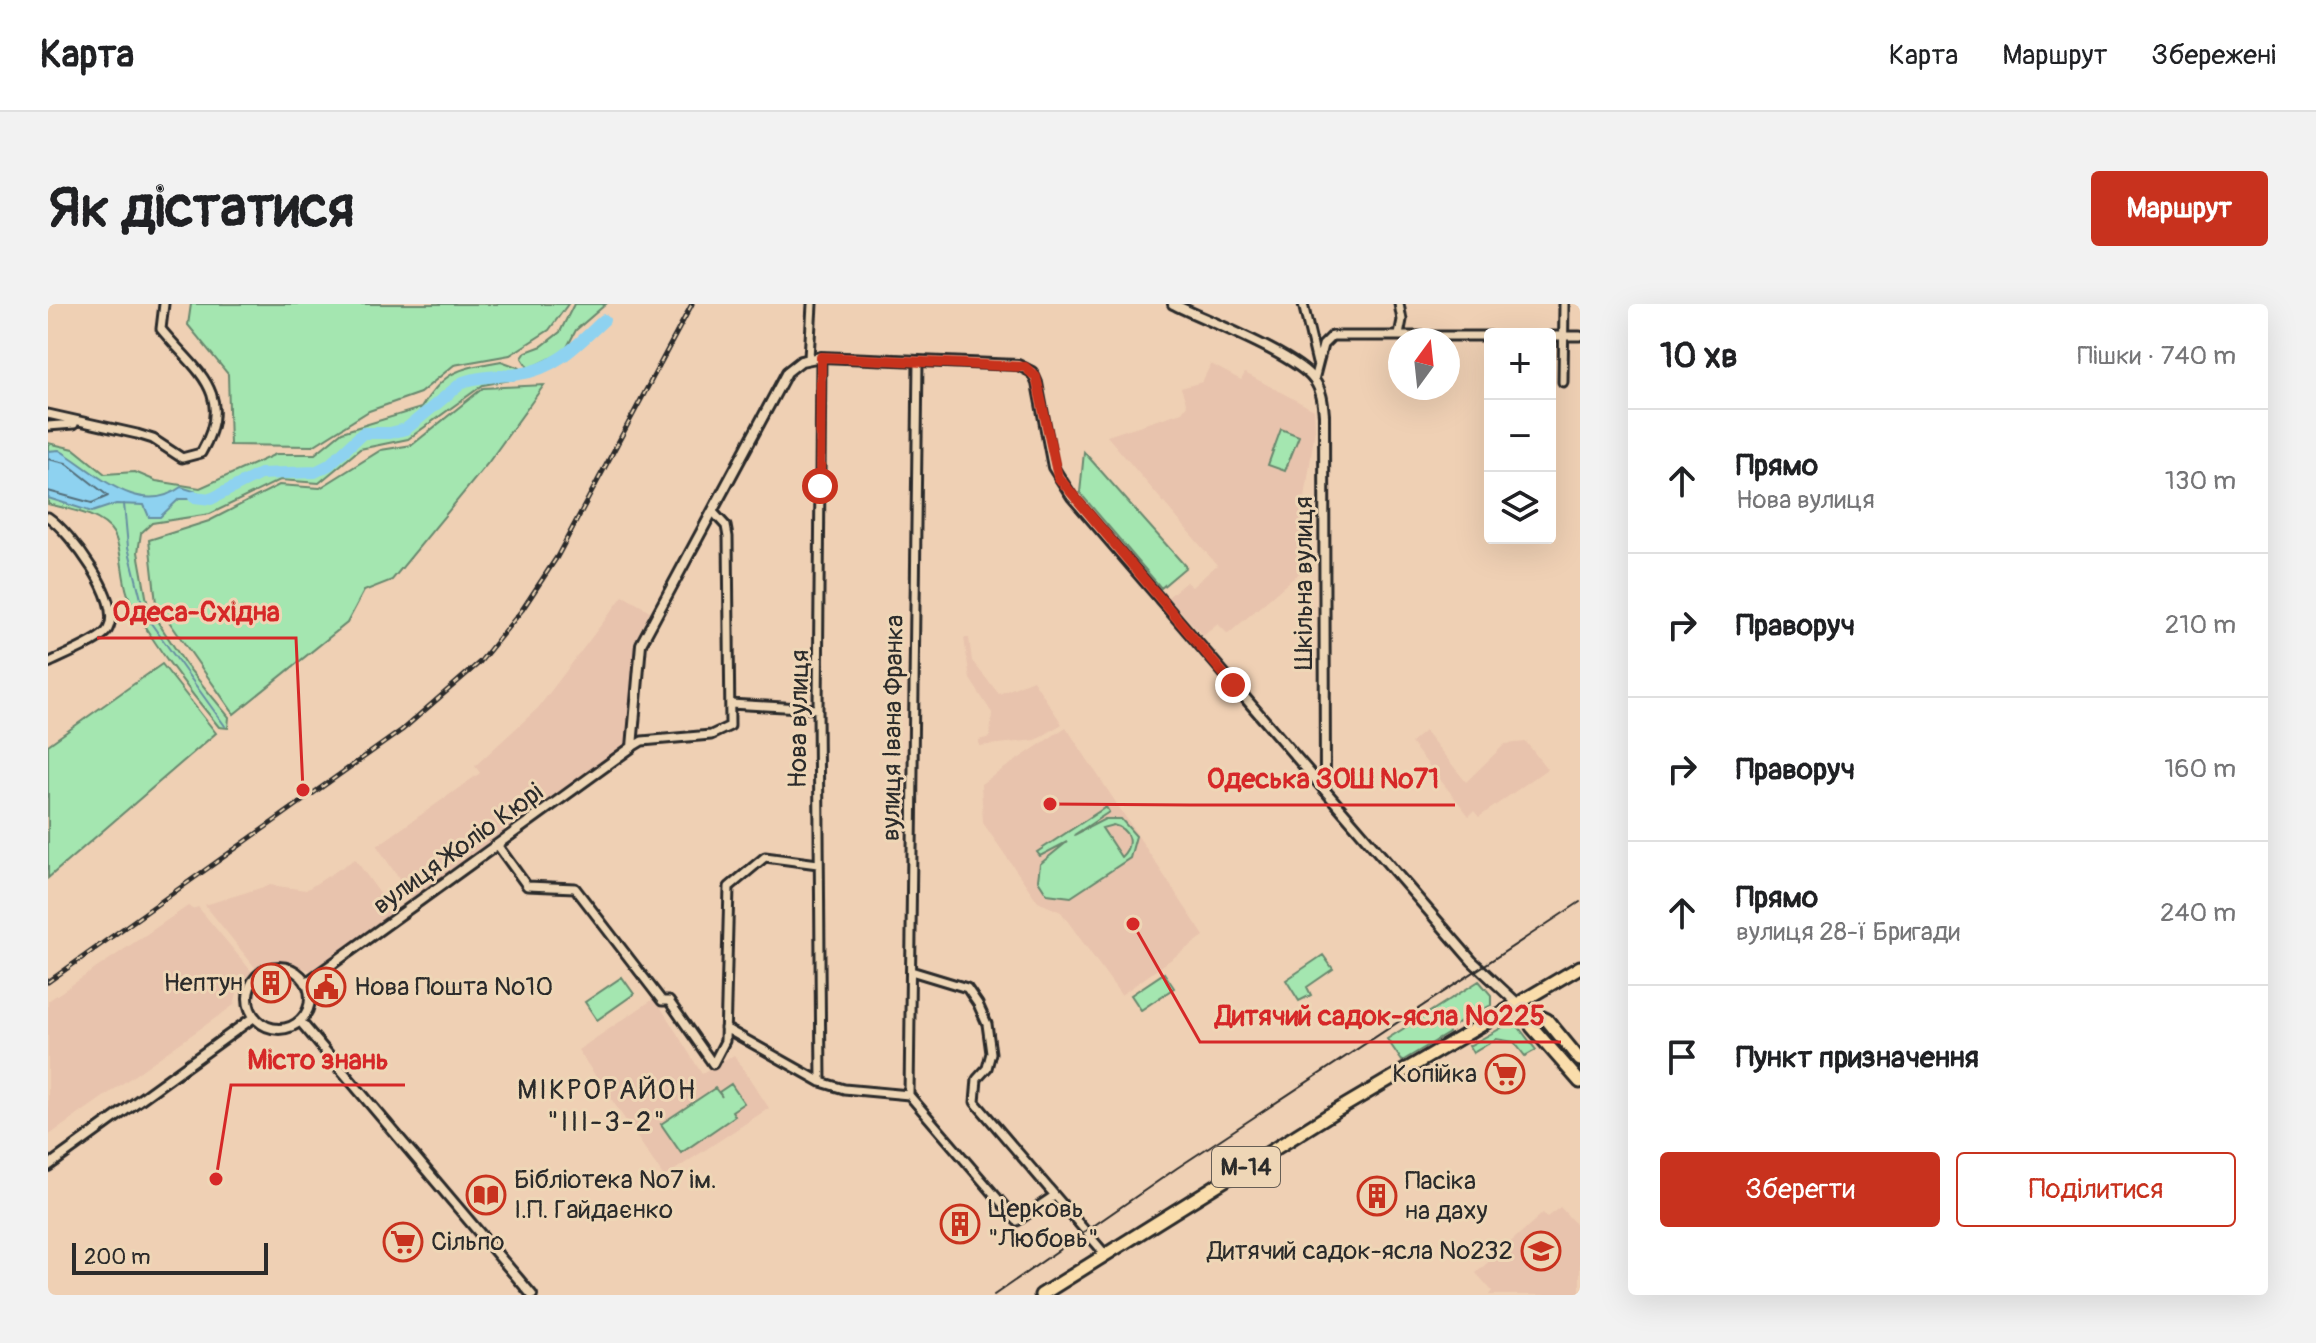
<!DOCTYPE html>
<html lang="uk">
<meta charset="utf-8">
<style>
:root{--surface:#fff;--page:#f2f2f2;--text:#202124;--muted:#757577;--line:#e0e0e0;--accent:#c8321e}
body{margin:0;font-family:Pangolin,sans-serif;background:var(--page);color:var(--text)}
.controls{position:absolute;right:24px;top:24px;display:grid;overflow:hidden;border-radius:8px;box-shadow:0 8px 32px #0002}
.controls button{width:72px;height:72px;display:grid;place-items:center;padding:0;border:0;border-bottom:2px solid var(--line);background:var(--surface);color:var(--text);font:40px sans-serif}
.compass{position:absolute;left:1340px;top:24px;width:72px;height:72px;border-radius:50%;background:var(--surface);box-shadow:0 8px 32px #0002;rotate:15deg}
.scale{position:absolute;left:24px;bottom:20px;width:196px;box-sizing:border-box;padding-left:8px;border:4px solid #2b2b2b;border-top:0;font-size:22px;line-height:28px;white-space:nowrap;color:#2b2b2b;-webkit-text-stroke:6px #eed6b6;paint-order:stroke}
.stop{position:absolute;width:24px;height:24px;margin:-18px;border:6px solid #c8321e;border-radius:50%;background:#fff}
.stop.end{background:#c8321e;border-color:#fff;box-shadow:0 2px 8px #0008}
.list{margin:0;padding:0;list-style:none}
h2{display:flex;justify-content:space-between;align-items:center;height:104px;margin:0;padding:0 32px;font-size:34px}
h2 small{font-size:26px;font-weight:400;color:var(--muted)}
.list li{display:grid;grid-template-columns:52px 1fr auto;gap:24px;align-items:center;box-sizing:border-box;height:144px;padding:0 32px;border-top:2px solid var(--line)}
.list b{display:block;font-size:30px;white-space:nowrap}
.list p{margin:0;font-size:26px;white-space:nowrap;color:var(--muted)}
.list em{font-size:26px;font-style:normal;color:var(--muted)}
.actions{display:flex;gap:16px;padding:24px 32px}
.actions a{flex:1;padding:18px 0;border:2px solid var(--accent);border-radius:8px;text-align:center;font-size:28px;color:var(--accent)}
.actions .main{background:var(--accent);color:#fff}
.icon{flex:none;width:44px;height:44px;fill:none;stroke:currentColor;stroke-width:2;stroke-linecap:round;stroke-linejoin:round}
.map{position:relative;flex:none;width:1532px;height:991px;overflow:hidden;border-radius:8px}
header{display:flex;align-items:center;gap:48px;box-sizing:border-box;height:112px;padding:0 40px;background:var(--surface);border-bottom:2px solid var(--line)}
header strong{font-size:38px}
nav{display:flex;gap:44px;margin-inline-start:auto;font-size:28px}
.intro{display:flex;align-items:center;justify-content:space-between;box-sizing:border-box;height:192px;padding:0 48px}
h1{margin:0;font-size:56px}
.button{padding:20px 36px;border-radius:8px;background:var(--accent);color:#fff;font-size:28px;font-weight:700}
main{display:flex;gap:48px;padding:0 48px}
aside{flex:1;background:var(--surface);border-radius:8px;box-shadow:0 8px 32px #0002}
.map>svg:first-child{display:block}
</style>
<header>
<strong>Карта</strong>
<nav><a>Карта</a><a>Маршрут</a><a>Збережені</a></nav>
</header>
<div class="intro"><h1>Як дістатися</h1><a class="button">Маршрут</a></div>
<main>
<div class="map">
<svg width="1532" height="991" viewBox="0 0 1532 991">
<rect width="100%" height="100%" fill="#efd0b4"/>
<filter id="ink" filterUnits="userSpaceOnUse"><feTurbulence type="fractalNoise" baseFrequency=".0125" numOctaves="2"/><feDisplacementMap in="SourceGraphic" scale="16" xChannelSelector="R" yChannelSelector="G"/><feConvolveMatrix kernelMatrix="1 2 1 2 8 2 1 2 1" color-interpolation-filters="sRGB"/></filter>
<g filter="url(#ink)">
<!-- built -->
<path fill="#e8c3ad" d="M1163,60L1193,76L1197,69L1266,106L1267,125L1253,222L1256,265L1180,330L1170,320L1155,332L1120,293L1138,278L1144,283L1169,261L1059,132L1134,108L1139,101L1133,84L1154,78Z
M575,292L602,307L585,340L590,343L579,439L364,594L329,542L432,469L427,462L490,404Z
M916,334H921L924,357L951,390L985,376L1014,420L988,436L931,442V436L942,433L944,409L922,375Z
M1018,423L1156,632L1073,691L1013,608L990,598L935,519L933,480Z
M1377,427L1418,478L1457,440L1478,438L1499,465L1431,513L1426,507L1421,512L1363,439Z
M307,555L343,605L340,608L342,611L265,667L231,658L209,666L157,601L222,581L258,586Z
M140,602L144,605L150,603L204,668L197,674L193,670L182,680L189,689L186,701L0,832V697Z
M607,694L654,770L686,751L721,804L616,873L530,746Z
M1512,903L1532,925V991H1441L1444,987L1428,969L1495,909L1499,913Z"/>
<!-- green -->
<path fill="#a4e6b0" stroke="#68886e" stroke-width="2" fill-rule="evenodd" d="M143,0H520L501,26L462,51L406,61L372,89L321,107L265,142L182,141L180,70L140,21Z
M526,0H558L528,26L517,47L481,65L474,54L478,48L494,42L512,28Z
M453,57L472,64L473,74L435,81L360,135L312,145L271,179L232,176L162,210L104,219L93,229L90,248L100,303L138,361L181,413L180,424L171,423C146,393 94,326 80,291C73,272 75,248 66,230C55,210 20,205 0,200V139L26,145L57,170L87,168L108,177L152,184L228,150H267L294,128L373,104C397,66 410,65 453,57Z
M496,81L440,159L344,276L316,287L299,319L186,410L108,299L101,236L161,217L231,181L272,184L333,146L364,141L435,84Z
M1233,125L1251,132L1237,167L1220,161Z
M1036,148L1138,263L1113,284L1032,189Z
M114,360L168,429L0,574V441Z
M1058,503L1061,508L1026,531L1057,515H1073L1088,532L1082,554L1023,593L999,590L990,576L992,560L1019,538L992,552L989,548ZM1065,521C1082,525 1086,541 1073,553L1054,524Z
M1275,651L1285,665L1259,683L1263,691L1251,697L1238,676Z
M1116,669L1126,684L1093,706L1083,691Z
M574,673L586,690L549,716L537,698Z
M1431,677L1443,691V701L1400,725L1401,729L1354,757L1339,735Z
M1491,715L1532,762V771L1492,725L1487,718Z
M1466,717L1488,746L1477,752L1466,738L1448,735L1425,749L1421,742Z
M683,780L696,799L684,807L687,812L633,849L613,820L667,784L674,793L671,788Z
M1323,875L1331,888L1323,894L1334,892L1337,897L1328,902L1313,882Z"/>
<!-- water -->
<path fill="#8ed2f0" stroke="#668fa1" stroke-width="2" d="M11,146C46,166 90,215 133,183L149,188L144,195H131L112,213H101L96,201L68,200L44,208L0,194V147Z"/>
<g fill="none" stroke-linecap="round" stroke-linejoin="round">
<!-- shore -->
<path stroke="#536e7a" stroke-width="2" d="M0,155L18,159L60,192L44,199L0,187"/>
<!-- stream -->
<path stroke="#668fa1" stroke-width="2" d="M76,200L80,243L97,311L177,422"/>
<!-- river -->
<path stroke="#8ed2f0" stroke-width="12" d="M146,193L163,195L212,170L267,168L281,161L315,129H342L358,125L415,78C433,71 452,73 471,70C507,66 531,39 556,16"/>
<!-- minor casing -->
<g stroke="#2b2b2b" stroke-width="13">
<path id="minor" d="M1255,0L1269,59
M1351,31L1354,16L1351,0
M1502,32H1532
M773,53L770,405L773,778
M761,54L764,0
M1266,76L1275,41L1284,32H1442
M1515,78L1516,0
M0,110L89,130L105,135L134,154L153,149C189,88 145,65 113,25L116,0
M0,122L26,120
M0,213C22,228 75,297 60,325C55,336 12,353 0,359
M682,400L770,405
M584,443L594,437L663,431L682,422L680,233L678,222L666,209
M450,542L479,582L527,584L614,697H621L665,760L677,737L681,583L717,553L770,560
M863,667L919,684L930,700L939,720L943,749L939,764L929,775L927,798L1057,950
M677,724L773,778L796,785L861,791L969,917L1006,892
M861,791L870,57"/>
</g>
<!-- tertiary casing -->
<g stroke="#2b2b2b" stroke-width="14">
<path id="tertiary" d="M1125,0C1157,16 1247,50 1266,76C1274,86 1275,100 1276,111L1277,483
M200 694a31 31 0 1 1 62 0a31 31 0 1 1-62 0Z
M258,679L584,443L593,340L739,68L753,57L773,53L970,61L984,68L989,79L1005,163L1024,193L1424,657L1469,699
M252,717L484,991
M0,862L206,713"/>
</g>
<!-- primary casing -->
<g stroke="#2b2b2b" stroke-width="17">
<path id="primary" d="M1478,706L1499,716L1532,756
M1483,710L1484,723L1532,778"/>
</g>
<!-- trunk casing -->
<g stroke="#2b2b2b" stroke-width="17">
<path id="trunk" d="M993,991L1281,811L1532,663"/>
</g>
<!-- minor -->
<use href="#minor" stroke="#eed6b6" stroke-width="7"/>
<!-- tertiary -->
<use href="#tertiary" stroke="#eed6b6" stroke-width="8"/>
<!-- primary -->
<use href="#primary" stroke="#faddab" stroke-width="11"/>
<!-- trunk -->
<use href="#trunk" stroke="#faddab" stroke-width="11"/>
<!-- tram -->
<path stroke="#2b2b2b" stroke-width="2" d="M946,991L1129,864L1532,598"/>
<!-- rail casing -->
<g stroke="#2b2b2b" stroke-width="5">
<path id="rail" d="M0,678L354,426L432,358L474,306L509,253L644,0"/>
</g>
<!-- rail -->
<use href="#rail" stroke="#eed6b6" stroke-width="2" stroke-dasharray="6" stroke-linecap="butt"/>
</g>
</g>
<g fill="none" stroke-linecap="round" stroke-linejoin="round" filter="url(#ink)">
<!-- route -->
<path stroke="#c8321e" stroke-width="10" d="M772,182L773,53L977,63L988,73L1010,173L1185,381"/>
</g>
<!-- icons -->
<defs>
<g id="building-ring" transform="scale(2)"><circle r="9.5" fill="#eed6b6" stroke="#c8321e" stroke-width="1.5"/><path d="M-4-6H4V6H1V3H-1V6H-4ZM-2.5-4.3h1.7v1.8h-1.7ZM.8-4.3h1.7v1.8H.8ZM-2.5-1h1.7V.8h-1.7ZM.8-1h1.7V.8H.8Z" fill="#c8321e"/></g>
<g id="civic-ring" transform="scale(2)"><circle r="9.5" fill="#eed6b6" stroke="#c8321e" stroke-width="1.5"/><path d="M-.6-6.5H3V-4.5H.6V-3L4-1V1h2V6H-6V1h2V-1L-.6-3ZM-1.2 2.5V6h2.4V2.5Z" fill="#c8321e"/></g>
<g id="supermarket-ring" transform="scale(2)"><circle r="9.5" fill="#eed6b6" stroke="#c8321e" stroke-width="1.5"/><path d="M-6-5.5h2.5l.6 2H6L4.5 2H-2.5L-4.4-4H-6ZM-1.5 3.2a1.3 1.3 0 1 0 .1 0ZM3 3.2a1.3 1.3 0 1 0 .1 0Z" fill="#c8321e"/></g>
<g id="library-ring" transform="scale(2)"><circle r="9.5" fill="#eed6b6" stroke="#c8321e" stroke-width="1.5"/><path d="M-6-4Q-3-5.5-.7-3.5V5Q-3 3-6 4ZM6-4Q3-5.5 .7-3.5V5Q3 3 6 4Z" fill="#c8321e"/></g>
<g id="school-ring" transform="scale(2)"><circle r="9.5" fill="#eed6b6" stroke="#c8321e" stroke-width="1.5"/><path d="M0-5L7-2L0 1L-7-2ZM-4 1L0 2.5L4 1V4Q0 6-4 4Z" fill="#c8321e"/></g>
</defs>
<g fill-rule="evenodd">
<use href="#building-ring" x="223" y="679"/>
<use href="#civic-ring" x="278" y="683"/>
<use href="#supermarket-ring" x="1457" y="770"/>
<use href="#library-ring" x="438" y="891"/>
<use href="#building-ring" x="1329" y="892"/>
<use href="#building-ring" x="912" y="920"/>
<use href="#supermarket-ring" x="355" y="938"/>
<use href="#school-ring" x="1493" y="947"/>
</g>
<g text-anchor="middle" dominant-baseline="central" stroke-width="6" stroke-linejoin="round" paint-order="stroke">
<!-- shield labels -->
<rect fill="#eed6b6" stroke="#665e55" stroke-width="2" x="1164" y="843" width="68" height="40" rx="6"/>
<g font-size="24" font-weight="bold" fill="#2b2b2b">
<text x="1198" y="863">М-14</text>
</g>
<!-- street labels -->
<g font-size="26" fill="#2b2b2b" stroke="#eed6b6">
<text transform="translate(1256 279) rotate(-90)">Шкільна вулиця</text>
<text transform="translate(751 415) rotate(-89)">Нова вулиця</text>
<text transform="translate(845 424) rotate(-89)">вулиця Івана Франка</text>
<text transform="translate(410 545) rotate(-36)">вулиця Жоліо Кюрі</text>
</g>
<!-- poi labels -->
<g font-size="26" fill="#2b2b2b" stroke="#eed6b6" text-anchor="start">
<text x="195" y="679" text-anchor="end">Нептун</text>
<text x="306" y="683">Нова Пошта №10</text>
<text x="1429" y="770" text-anchor="end">Копійка</text>
<text x="466" y="876">Бібліотека №7 ім.<tspan x="466" dy="30">І.П. Гайдаєнко</tspan></text>
<text x="1357" y="877">Пасіка<tspan x="1357" dy="30">на даху</tspan></text>
<text x="940" y="905">Церковь<tspan x="940" dy="30">"Любовь"</tspan></text>
<text x="383" y="938">Сільпо</text>
<text x="1465" y="947" text-anchor="end">Дитячий садок-ясла №232</text>
</g>
<!-- neighbourhood labels -->
<g font-size="28" letter-spacing="2" fill="#2b2b2b" stroke="#eed6b6">
<text x="559" y="786">МІКРОРАЙОН<tspan x="559" dy="32">"ІІІ-3-2"</tspan></text>
</g>
</g>
<!-- callouts -->
<path fill="none" stroke="#d62828" stroke-width="3" d="M255 486L248 334H49M1002 500L1142 501H1407M1085 620L1152 738H1513M168 875L183 781H357"/>
<g fill="#d62828" stroke="#eed6b6" stroke-width="3">
<circle cx="255" cy="486" r="8"/>
<circle cx="1002" cy="500" r="8"/>
<circle cx="1085" cy="620" r="8"/>
<circle cx="168" cy="875" r="8"/>
</g>
<g font-size="28" text-anchor="middle" font-weight="bold" fill="#d62828" stroke="#eed6b6" stroke-width="6" stroke-linejoin="round" paint-order="stroke">
<text x="148" y="317">Одеса-Східна</text>
<text x="1275" y="484">Одеська ЗОШ №71</text>
<text x="1332" y="721">Дитячий садок-ясла №225</text>
<text x="270" y="765">Місто знань</text>
</g>
</svg>
<div class="controls">
<button>+</button>
<button>−</button>
<button><svg class="icon" aria-label="layers" viewBox="0 0 24 24"><path d="M12 4l9 5-9 5-9-5zM3 14l9 5 9-5"/></svg></button>
</div>
<svg class="compass" viewBox="-18 -18 36 36"><path d="M0-13l5 13h-10z" fill="#e53935"/><path d="M0 13l5-13h-10z" fill="#757577"/></svg>
<div class="scale">200 m</div>
<div class="stop" style="left:772px;top:182px"></div>
<div class="stop end" style="left:1185px;top:381px"></div>
</div>
<aside>
<h2>10 хв<small>Пішки · 740 m</small></h2>
<ul class="list">
<li><svg class="icon" aria-label="ahead" viewBox="0 0 24 24"><path d="M12 20V5M6 11l6-6 6 6"/></svg><div><b>Прямо</b><p>Нова вулиця</p></div><em>130 m</em></li>
<li><svg class="icon" aria-label="right" viewBox="0 0 24 24"><path d="M7 20v-9h11M14 6l5 5-5 5"/></svg><div><b>Праворуч</b></div><em>210 m</em></li>
<li><svg class="icon" aria-label="right" viewBox="0 0 24 24"><path d="M7 20v-9h11M14 6l5 5-5 5"/></svg><div><b>Праворуч</b></div><em>160 m</em></li>
<li><svg class="icon" aria-label="ahead" viewBox="0 0 24 24"><path d="M12 20V5M6 11l6-6 6 6"/></svg><div><b>Прямо</b><p>вулиця 28-ї Бригади</p></div><em>240 m</em></li>
<li><svg class="icon" aria-label="arrive" viewBox="0 0 24 24"><path d="M6 21V4h12l-3 4 3 4H6"/></svg><div><b>Пункт призначення</b></div></li>
</ul>
<div class="actions"><a class="main">Зберегти</a><a>Поділитися</a></div>
</aside>
</main>
